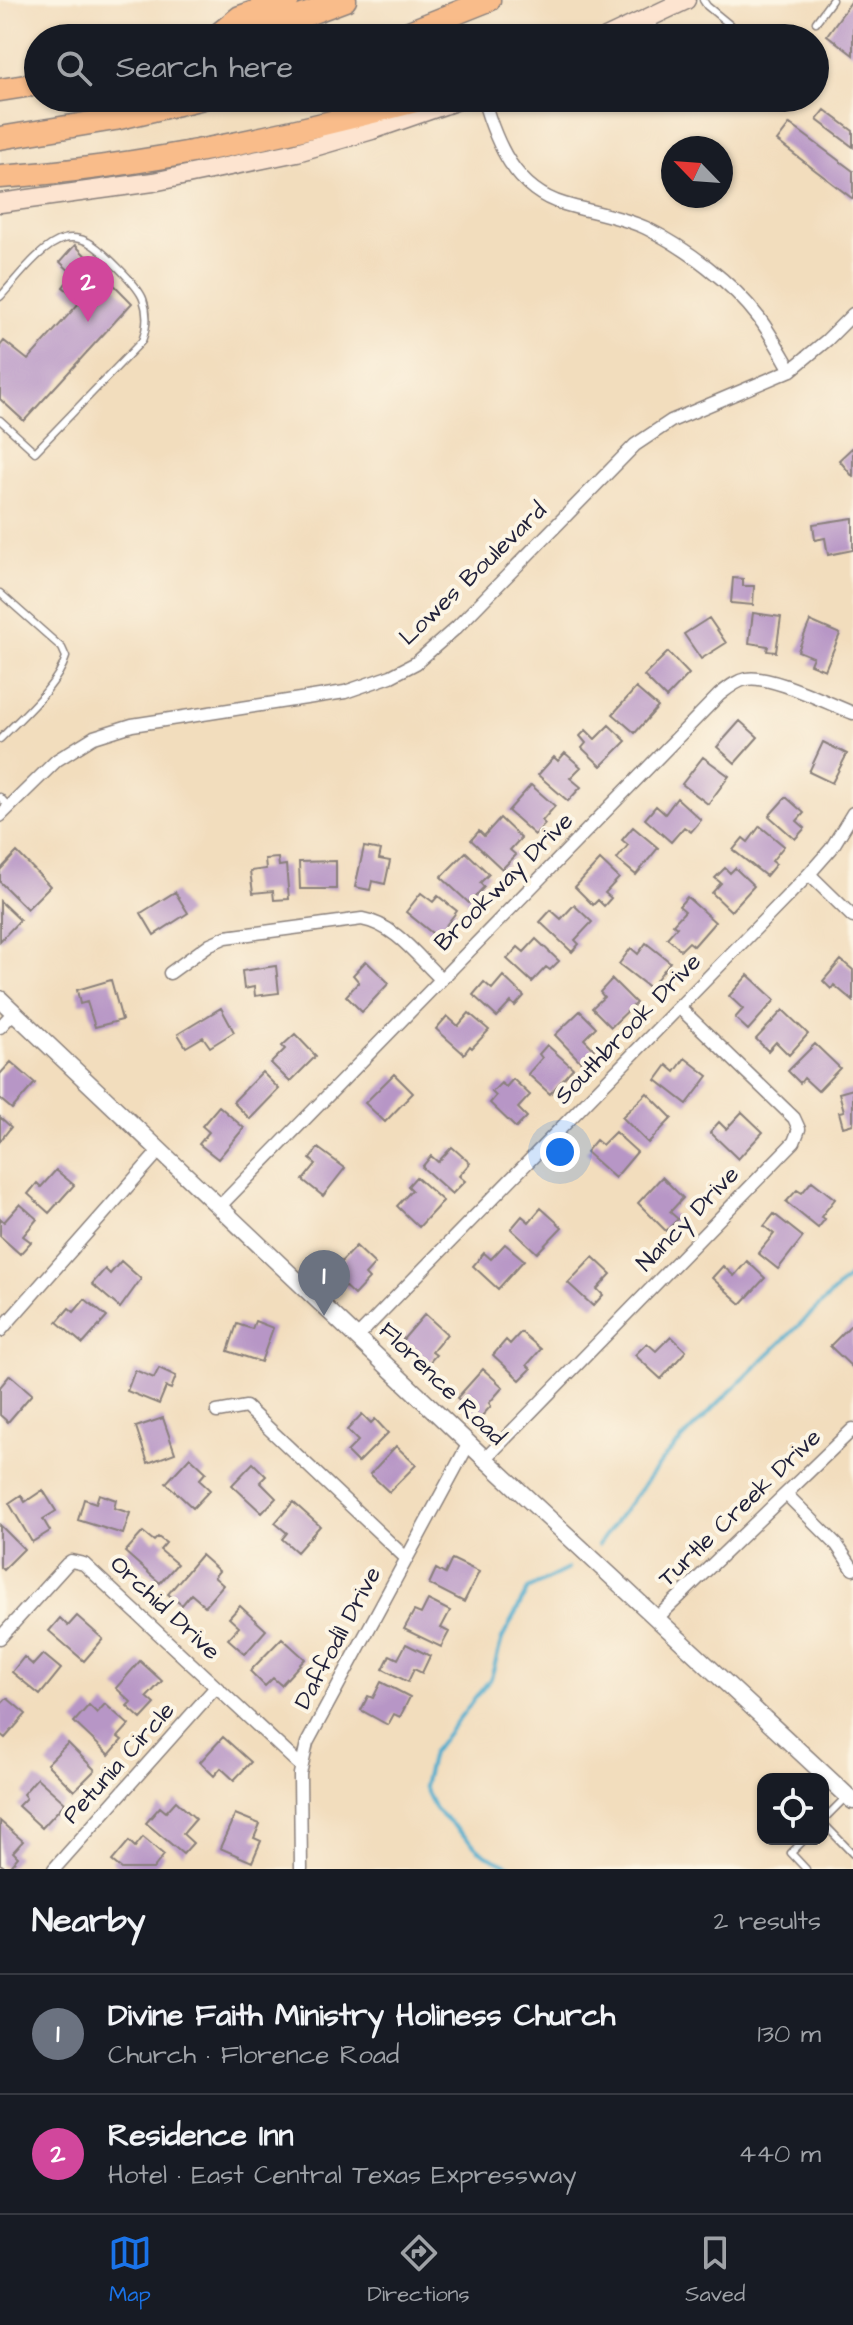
<!DOCTYPE html>
<meta charset="utf-8">
<style>
:root{--surface:#171b24;--page:#242831;--text:#f1f3f6;--muted:#9ea1a6;--line:#363941;--accent:#1a73e8}
body{margin:0;font-family:"Architects Daughter",sans-serif;background:var(--page);color:var(--text)}
.controls{position:absolute;right:24px;bottom:24px;display:grid;overflow:hidden;border-radius:16px;box-shadow:0 2px 6px #0004}
.controls button{width:72px;height:72px;display:grid;place-items:center;padding:0;border:0;border-bottom:2px solid var(--line);background:var(--surface);color:var(--text);font:40px sans-serif}
.compass{position:absolute;left:661px;top:136px;width:72px;height:72px;border-radius:50%;background:var(--surface);box-shadow:0 2px 6px #0004;rotate:295deg}
.you{position:absolute;left:560px;top:1152px;width:28px;height:28px;margin:-20px;border:6px solid #fff;border-radius:50%;background:#1a73e8;box-shadow:0 0 0 12px #1a73e833}
.badge{display:grid;place-items:center;width:52px;height:52px;border-radius:50%;background:var(--accent);color:#fff;font-size:26px;font-weight:700}
.pin{position:absolute;translate:-50% -66px;filter:drop-shadow(0 2px 4px #0008)}
.pin::after{content:'';position:absolute;top:42px;width:28px;height:24px;background:inherit;clip-path:polygon(0 0,100% 0,50% 100%)}
.list{margin:0;padding:0;list-style:none}
h2{display:flex;justify-content:space-between;align-items:center;height:104px;margin:0;padding:0 32px;font-size:34px}
h2 small{font-size:26px;font-weight:400;color:var(--muted)}
.list li{display:grid;grid-template-columns:52px 1fr auto;gap:24px;align-items:center;box-sizing:border-box;height:120px;padding:0 32px;border-top:2px solid var(--line)}
.list b{display:block;font-size:30px;white-space:nowrap}
.list p{margin:0;font-size:26px;white-space:nowrap;color:var(--muted)}
.list em{font-size:26px;font-style:normal;color:var(--muted)}
.icon{flex:none;width:44px;height:44px;fill:none;stroke:currentColor;stroke-width:2;stroke-linecap:round;stroke-linejoin:round}
.map{position:relative;flex:none;width:853px;height:1869px;overflow:hidden}
.search{position:absolute;background:var(--surface);box-shadow:0 2px 6px #0004;left:24px;right:24px;top:24px;height:88px;display:flex;align-items:center;gap:20px;box-sizing:border-box;padding:0 28px;border-radius:44px;color:var(--muted);font-size:30px}
.sheet{height:344px;background:var(--surface)}
nav{display:flex;justify-content:space-around;align-items:center;box-sizing:border-box;height:112px;border-top:2px solid var(--line);background:var(--surface);font-size:22px;color:var(--muted)}
nav a{display:grid;justify-items:center;gap:4px}
nav .on{color:var(--accent)}
.map>svg:first-child{display:block}
</style>
<div class="map">
<svg width="853" height="1869" viewBox="0 0 853 1869">
<rect width="100%" height="100%" fill="#fcf5e5"/>
<filter id="ink" filterUnits="userSpaceOnUse"><feTurbulence type="fractalNoise" baseFrequency=".0125" numOctaves="2"/><feDisplacementMap in="SourceGraphic" scale="16" xChannelSelector="R" yChannelSelector="G"/><feConvolveMatrix kernelMatrix="1 2 1 2 8 2 1 2 1" color-interpolation-filters="sRGB"/></filter>
<filter id="wash" filterUnits="userSpaceOnUse"><feTurbulence type="fractalNoise" baseFrequency=".006" numOctaves="4" result="noise"/><feDisplacementMap in="SourceGraphic" scale="32" xChannelSelector="R" yChannelSelector="G"/><feGaussianBlur stdDeviation="1.8" result="paint"/><feColorMatrix in="noise" values="0 0 0 0 0 0 0 0 0 0 0 0 0 0 0 0 0 1.4 0 .05"/><feComposite in="paint" operator="in"/></filter>
<g filter="url(#wash)">
<rect width="100%" height="100%" fill="#f2ddbd"/>
<g fill="none" stroke-linecap="round" stroke-linejoin="round">
<!-- stream -->
<path stroke="#4eaccd" stroke-width="4" d="M598,1545L664,1458L711,1410L847,1279L853,1271
M517,1869L484,1854L435,1809L424,1786L432,1753L491,1678L502,1639L528,1589L568,1569"/>
</g>
<g id="blocks">
<!-- building -->
<path fill="#b796c6" d="M851,2L853,4V55L827,35Z
M825,110L853,131V147L817,120Z
M790,124L853,171V199L777,141Z
M75,245L132,303L24,421L0,399V346L4,341L28,360L81,301L63,287L73,274L60,262Z
M853,447V477L839,460Z
M853,518V550L828,555L825,538L815,540L813,524Z
M733,578L743,579V586H754L753,605L731,603Z
M753,613L781,617L776,652L767,651L768,646L749,643Z
M709,618L726,643L701,659L684,634Z
M810,621L840,634L825,670L810,664L813,657L798,651Z
M668,652L689,674L666,698L644,676Z
M636,688L658,707L635,733L613,714Z
M740,721L758,737L735,763L717,747Z
M609,725L626,741L601,766L582,748L586,743L580,736L586,730L595,739Z
M823,742L847,754L832,783L809,772Z
M565,753L581,767L570,778L581,787L568,801L538,775L554,757L558,761Z
M703,757L729,776L708,804L682,784Z
M531,785L555,806L542,821L545,824L535,835L508,811Z
M786,797L804,813L797,821L805,828L795,839L769,816Z
M677,798L701,820L691,832L684,827L671,842L645,819L656,806L665,814Z
M500,818L521,838L510,850L516,855L502,869L471,840L479,831L484,836Z
M760,826L784,846L772,861L776,864L766,876L733,850L743,838L748,842Z
M633,827L658,848L636,875L617,859L628,845L622,840Z
M364,847L381,850L379,859L390,861L385,884L372,881L370,890L355,887Z
M17,852L50,886L27,909L0,882V870Z
M466,852L489,874L480,883L484,887L469,903L441,877Z
M278,858L279,866L286,865L289,899L274,900L273,891L253,893L250,871L266,869L265,859Z
M600,860L619,878L605,893L611,898L604,906L598,900L593,905L575,887Z
M336,861V889H300L299,862Z
M725,868L730,873L735,868L754,886L731,911L712,893L721,883L715,878Z
M175,892L188,913L154,935L141,913Z
M421,893L433,902L438,896L457,911L437,937L406,912Z
M687,897L715,922L694,946L689,942L681,950L667,938L677,927L673,924L685,911L679,906Z
M0,901L20,920L0,941Z
M574,905L592,922L575,940L579,944L572,952L540,922L551,910L561,919Z
M536,939L559,961L550,970L546,967L532,982L507,959L518,947L524,952Z
M646,943L670,962L650,988L619,964L631,948L638,954Z
M841,960L853,970V1001L834,985L831,989L823,981Z
M366,961L389,983L362,1012L346,996L359,982L353,975Z
M276,966L279,993L255,996L254,987L244,989L242,971Z
M748,975L775,1000L748,1030L735,1018L743,1009L729,996Z
M503,976L524,996L515,1006L511,1002L497,1017L473,995L484,982L492,989Z
M612,979L636,1003L611,1027L592,1008L604,997L600,992Z
M111,980L122,1020L95,1027L87,1002L80,1004L77,990Z
M221,1008L234,1032L210,1047L203,1037L186,1047L178,1034Z
M783,1010L808,1034L789,1055L776,1042L768,1051L756,1039Z
M580,1011L596,1027L584,1039L594,1049L581,1062L555,1035Z
M469,1013L489,1030L472,1048L470,1046L464,1054L436,1029L447,1016L458,1026Z
M295,1034L316,1056L290,1082L271,1063L285,1049L282,1046Z
M815,1044L840,1068L818,1091L804,1078L800,1083L788,1071Z
M547,1045L573,1068L550,1094L528,1074L542,1058L539,1054Z
M685,1058L708,1076L687,1104L656,1080L667,1065L675,1072Z
M11,1062L35,1083L12,1109L0,1099V1074Z
M262,1072L279,1089L250,1119L233,1102Z
M394,1074L413,1093L385,1122L365,1103Z
M513,1079L530,1095L518,1108L527,1117L516,1128L490,1103L496,1096L492,1092L501,1083L506,1087Z
M853,1089V1124L843,1127L839,1112L844,1111L839,1093Z
M647,1093L672,1118L648,1143L622,1117Z
M219,1106L244,1128L218,1159L199,1144L209,1132L202,1126Z
M742,1112L763,1132L738,1159L710,1132L719,1122L726,1129Z
M0,1117L11,1127L0,1141Z
M615,1132L637,1152L615,1178L586,1152L596,1140L602,1145Z
M452,1147L470,1163L459,1176L465,1181L452,1194L422,1167L431,1156L438,1162Z
M318,1148L345,1168L323,1196L303,1180L316,1164L310,1159Z
M56,1170L74,1185L49,1213L28,1194L37,1183L41,1187Z
M416,1177L443,1201L419,1227L397,1206L412,1190L408,1186Z
M662,1177L683,1198L670,1212L678,1219L666,1231L638,1203Z
M812,1181L835,1199L821,1217L825,1219L818,1228L786,1202L797,1190L802,1193Z
M20,1204L37,1219L23,1236L31,1242L20,1254L0,1236V1218L4,1222Z
M541,1208L562,1227L537,1253L511,1229L522,1216L529,1222Z
M774,1214L803,1237L778,1269L758,1253L774,1234L764,1226Z
M505,1244L524,1260L498,1289L473,1266L484,1253L491,1259Z
M356,1246L375,1264L365,1275L369,1279L354,1295L325,1268L334,1257L340,1263Z
M593,1257L611,1274L597,1289L603,1295L593,1306L568,1283Z
M121,1261L141,1279L120,1308L92,1284L105,1269L110,1274Z
M747,1261L765,1278L741,1304L712,1278L723,1266L734,1276Z
M85,1299L107,1317L83,1344L57,1322L69,1308L74,1312Z
M425,1314L447,1334L432,1352L436,1355L426,1366L400,1343Z
M255,1321L273,1328L261,1362L228,1351L237,1324L252,1329Z
M853,1323V1368L830,1346Z
M521,1332L541,1349L527,1365L531,1369L520,1380L493,1355L506,1340L510,1344Z
M671,1336L686,1351L661,1379L635,1355L647,1343L656,1351Z
M159,1368L176,1376L171,1389L166,1387L159,1404L127,1391L135,1370L154,1378Z
M483,1369L503,1387L489,1403L491,1406L480,1418L457,1398Z
M10,1375L32,1394L8,1422L0,1415V1387Z
M362,1414L371,1423L375,1419L388,1433L358,1463L347,1452L358,1441L347,1430Z
M163,1418L175,1453L148,1463L136,1427Z
M396,1446L416,1465L389,1492L370,1474Z
M190,1457L206,1472L199,1480L210,1490L193,1508L166,1483Z
M253,1463L266,1476L260,1482L276,1498L262,1513L232,1485Z
M43,1490L56,1511L43,1519L50,1531L32,1542L9,1503L21,1495L25,1502Z
M99,1494L116,1500L114,1508L130,1513L123,1534L78,1520L84,1499L96,1503Z
M293,1502L320,1526L297,1552L282,1539L287,1533L275,1523Z
M0,1525L24,1549L3,1570L0,1567Z
M143,1532L154,1541L158,1537L166,1543L160,1550L177,1564L160,1583L125,1552Z
M201,1555L219,1571L214,1577L223,1585L205,1606L191,1594L182,1605L168,1594Z
M452,1559L479,1572L464,1602L429,1584L436,1569L445,1574Z
M428,1600L450,1611L441,1628L449,1632L441,1647L404,1629L414,1611L421,1614Z
M240,1606L266,1630L245,1654L228,1639L239,1627L229,1618Z
M77,1616L103,1639L84,1661L49,1631L60,1618L68,1626Z
M282,1638L305,1659L281,1685L273,1678L265,1686L250,1671Z
M406,1644L430,1656L422,1673L414,1669L408,1682L383,1669L390,1655L398,1659Z
M43,1654L61,1669L40,1695L12,1672L24,1657L33,1665Z
M140,1661L162,1681L147,1697L155,1704L141,1719L127,1706L131,1702L116,1688Z
M381,1682L410,1697L400,1717L394,1714L388,1725L361,1710L368,1696L373,1698Z
M7,1698L26,1714L5,1738L0,1734V1705Z
M105,1704L129,1725L118,1737L122,1740L109,1755L74,1722L89,1705L97,1713Z
M223,1737L251,1762L234,1780L221,1768L214,1776L200,1762Z
M68,1743L95,1770L74,1791L47,1764Z
M37,1778L65,1803L42,1828L18,1806L26,1798L23,1794Z
M176,1801L196,1819L183,1834L193,1843L183,1854L146,1823L160,1807L166,1812Z
M235,1814L260,1824L254,1838L261,1841L252,1862L220,1848Z
M0,1821L23,1841L13,1852L18,1857L8,1869L0,1864Z
M143,1837L164,1855L153,1869H122L112,1861L129,1841L135,1847Z"/>
</g>
</g>
<g filter="url(#ink)">
<use href="#blocks" fill-opacity="0" stroke="#8a807c" stroke-width="2"/>
<g fill="none" stroke-linecap="round" stroke-linejoin="round">
<!-- service casing -->
<g stroke="#8a807c" stroke-width="9">
<path id="service" d="M703,0L707,6L746,38
M650,22L662,38
M816,22L832,0
M0,297C16,280 41,245 64,239C71,237 81,238 88,242C101,249 138,285 143,299C148,313 147,328 142,341L35,452L0,420
M0,593L62,648L66,657C57,687 22,716 0,739
M0,797L9,807
M823,1820L845,1798
M823,1823L853,1854
M805,1839L791,1853L806,1869"/>
</g>
<!-- minor casing -->
<g stroke="#8a807c" stroke-width="15">
<path id="minor" d="M483,98C496,143 515,190 564,204C591,212 620,216 646,228C685,247 733,283 759,318C771,334 781,353 791,370
M0,816L57,760L94,737L132,725L345,692L391,676L416,663L457,627L635,445L671,421L791,370L827,340L853,314
M809,874L853,917
M170,973L210,944L226,937L362,919C395,925 417,956 440,978
M0,1027L14,1012
M220,1206L719,695C728,688 736,681 746,679C770,674 829,704 853,713
M0,1331L160,1150
M358,1336L809,874L831,849L853,813
M217,1412L246,1407L406,1558
M485,1459L794,1142L799,1129L794,1118L680,1008
M786,1494L837,1545L853,1569
M657,1618L853,1429
M0,1638L67,1564L71,1561L84,1564L301,1766
M54,1869L216,1687
M301,1869L300,1774L307,1743L469,1443"/>
</g>
<!-- tertiary casing -->
<g stroke="#8a807c" stroke-width="19">
<path id="tertiary" d="M0,999L485,1459L853,1801"/>
</g>
<!-- secondary casing -->
<g stroke="#8a807c" stroke-width="21">
<path id="secondary" d="M606,38L686,0
M0,203L153,182L297,152L372,130L464,98"/>
</g>
<!-- motorway casing -->
<g stroke="#8a807c" stroke-width="25">
<path id="motorway" d="M214,38L240,17L288,0
M233,38L297,18L345,0
M394,38L489,0
M0,90L38,84
M0,138L115,119L203,98
M0,177C146,167 285,135 427,98"/>
</g>
<!-- service -->
<use href="#service" stroke="#fff" stroke-width="6"/>
<!-- minor -->
<use href="#minor" stroke="#fff" stroke-width="12"/>
<!-- tertiary -->
<use href="#tertiary" stroke="#fff" stroke-width="16"/>
<!-- secondary -->
<use href="#secondary" stroke="#fde4d0" stroke-width="18"/>
<!-- motorway -->
<use href="#motorway" stroke="#f9bc8a" stroke-width="22"/>
</g>
</g>
<g text-anchor="middle" dominant-baseline="central" stroke-width="8" stroke-linejoin="round" paint-order="stroke">
<!-- street labels -->
<g font-size="24" fill="#22223b" stroke="#fcf5e5">
<text transform="translate(473 574) rotate(-44)">Lowes Boulevard</text>
<text transform="translate(504 882) rotate(-45)">Brookway Drive</text>
<text transform="translate(628 1029) rotate(-46)">Southbrook Drive</text>
<text transform="translate(688 1219) rotate(-46)">Nancy Drive</text>
<text transform="translate(442 1384) rotate(44)">Florence Road</text>
<text transform="translate(740 1508) rotate(-44)">Turtle Creek Drive</text>
<text transform="translate(165 1608) rotate(43)">Orchid Drive</text>
<text transform="translate(338 1638) rotate(-62)">Daffodil Drive</text>
<text transform="translate(119 1763) rotate(-48)">Petunia Circle</text>
</g>
</g>
</svg>
<div class="controls">
<button><svg class="icon" aria-label="locate" viewBox="0 0 24 24"><circle cx="12" cy="12" r="6"/><path d="M12 2v4M12 18v4M2 12h4M18 12h4"/></svg></button>
</div>
<svg class="compass" viewBox="-18 -18 36 36"><path d="M0-13l5 13h-10z" fill="#e53935"/><path d="M0 13l5-13h-10z" fill="#9ea1a6"/></svg>
<div class="you"></div>
<div class="pin badge" style="left:324px;top:1316px;background:#6b7280">1</div>
<div class="pin badge" style="left:88px;top:322px;background:#d1479c">2</div>
<div class="search"><svg class="icon" aria-label="search" viewBox="0 0 24 24"><circle cx="10" cy="10" r="6"/><path d="M15 15l6 6"/></svg>Search here</div>
</div>
<section class="sheet">
<h2>Nearby<small>2 results</small></h2>
<ul class="list">
<li><span class="badge" style="background:#6b7280">1</span><div><b>Divine Faith Ministry Holiness Church</b><p>Church · Florence Road</p></div><em>130 m</em></li>
<li><span class="badge" style="background:#d1479c">2</span><div><b>Residence Inn</b><p>Hotel · East Central Texas Expressway</p></div><em>440 m</em></li>
</ul>
</section>
<nav>
<a class="on"><svg class="icon" aria-label="map" viewBox="0 0 24 24"><path d="M3 6l6-2 6 2 6-2v14l-6 2-6-2-6 2zM9 4v14M15 6v14"/></svg>Map</a>
<a><svg class="icon" aria-label="directions" viewBox="0 0 24 24"><path d="M12 3l9 9-9 9-9-9zM9 14v-3h6M13 9l2 2-2 2"/></svg>Directions</a>
<a><svg class="icon" aria-label="saved" viewBox="0 0 24 24"><path d="M7 4h10v16l-5-4-5 4z"/></svg>Saved</a>
</nav>
